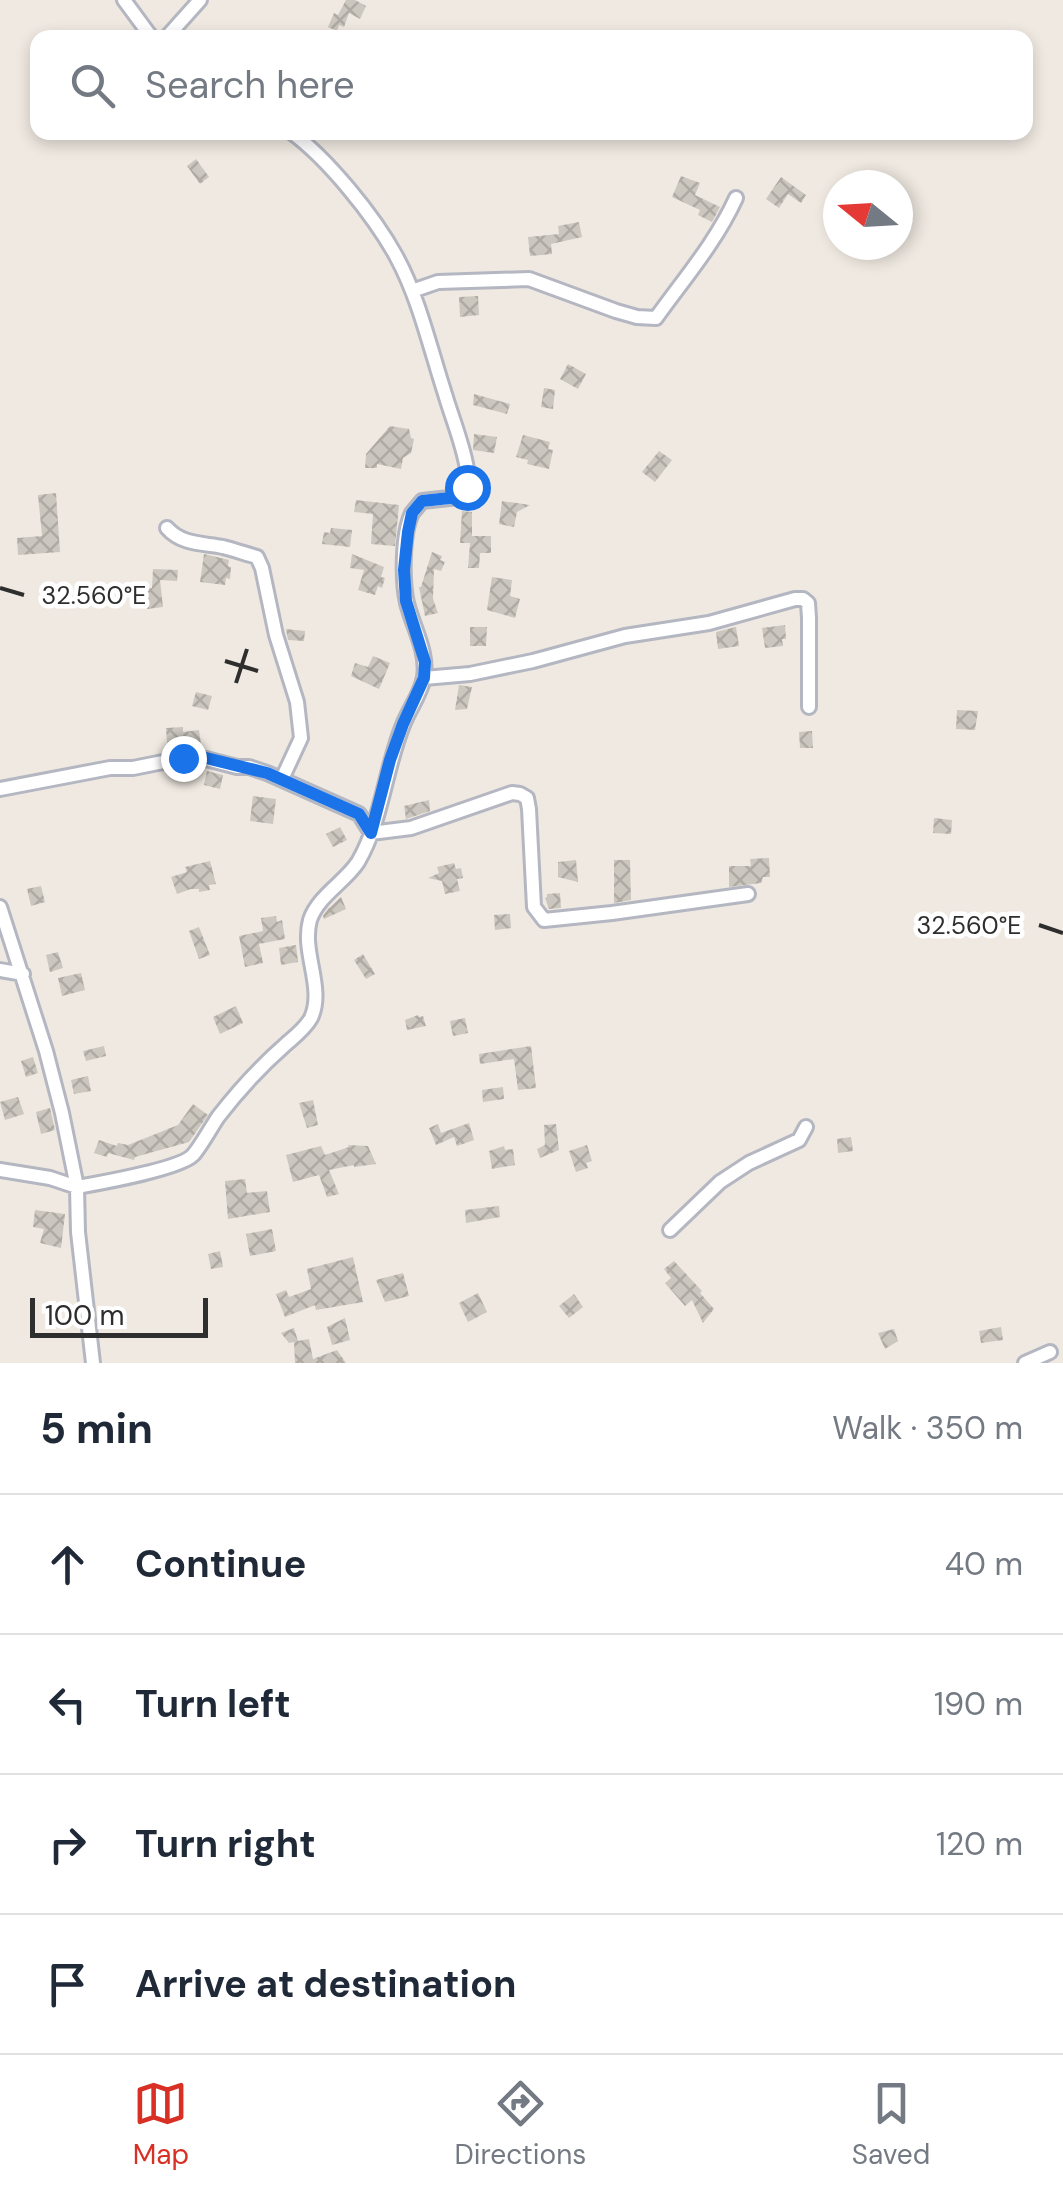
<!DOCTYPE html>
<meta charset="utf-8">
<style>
:root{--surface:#fff;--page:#f2f2f3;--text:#1f2937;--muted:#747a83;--line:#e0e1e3;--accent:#d93025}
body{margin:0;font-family:"DM Sans",sans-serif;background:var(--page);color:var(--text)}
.compass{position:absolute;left:823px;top:170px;width:90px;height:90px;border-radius:50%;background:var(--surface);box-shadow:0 5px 15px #0003;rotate:288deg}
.scale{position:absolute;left:30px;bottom:25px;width:178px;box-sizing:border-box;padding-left:10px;border:5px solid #2e2e2e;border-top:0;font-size:28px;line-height:35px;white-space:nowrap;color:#2e2e2e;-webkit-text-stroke:8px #fff;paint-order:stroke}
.stop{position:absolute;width:30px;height:30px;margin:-22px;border:8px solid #1a73e8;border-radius:50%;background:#fff}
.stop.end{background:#1a73e8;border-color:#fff;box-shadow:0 2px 10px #0008}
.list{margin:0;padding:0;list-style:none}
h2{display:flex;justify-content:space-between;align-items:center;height:130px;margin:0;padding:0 40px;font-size:42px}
h2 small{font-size:32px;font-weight:400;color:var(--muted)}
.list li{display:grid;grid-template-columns:65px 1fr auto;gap:30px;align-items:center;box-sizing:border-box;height:140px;padding:0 40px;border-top:2px solid var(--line)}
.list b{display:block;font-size:38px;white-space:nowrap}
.list em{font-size:32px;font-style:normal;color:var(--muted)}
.icon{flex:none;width:55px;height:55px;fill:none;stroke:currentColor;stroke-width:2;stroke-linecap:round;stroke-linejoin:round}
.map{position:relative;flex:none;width:1063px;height:1363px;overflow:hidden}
.search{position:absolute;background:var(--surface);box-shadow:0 5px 15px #0003;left:30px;right:30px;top:30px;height:110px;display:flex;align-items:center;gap:25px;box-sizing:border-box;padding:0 35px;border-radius:20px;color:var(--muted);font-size:38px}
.sheet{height:690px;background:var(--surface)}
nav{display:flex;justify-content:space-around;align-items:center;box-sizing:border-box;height:140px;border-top:2px solid var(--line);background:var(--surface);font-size:28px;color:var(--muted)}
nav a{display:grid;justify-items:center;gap:5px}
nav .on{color:var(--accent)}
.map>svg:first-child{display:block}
</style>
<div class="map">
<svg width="1063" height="1363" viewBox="0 0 1063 1363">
<defs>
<pattern id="building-cross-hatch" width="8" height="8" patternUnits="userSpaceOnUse" patternTransform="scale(2.5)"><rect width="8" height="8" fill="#cbc7bf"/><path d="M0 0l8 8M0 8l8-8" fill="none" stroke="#afaba4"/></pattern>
</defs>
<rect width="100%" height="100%" fill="#efe9e1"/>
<!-- building -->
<path fill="url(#building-cross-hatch)" d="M346,0H355L366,6L360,19L349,13L344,27L339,25L337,31L328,27L334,13L338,15Z
M196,159L209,177L200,184L187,166Z
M681,176L700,183L695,195L720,207L712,222L698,215L700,210L672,197Z
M781,177L806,195L801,203L788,194L779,208L766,199Z
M579,222L582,237L551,244L552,254L530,256L528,237L559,234L558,226Z
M478,296L479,315L460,317L459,297Z
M568,364L586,374L578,389L560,379Z
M544,388L555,390L553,409L541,407Z
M474,394L510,404L507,414L473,405Z
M390,426L409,429L411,438L414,439L411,453L403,458L401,469L377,464V468H365L366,454Z
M474,434L497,437L494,453L473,450Z
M523,435L550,442L548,449L553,450L549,469L527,464L528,460L516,457Z
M659,451L672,460L655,482L642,472Z
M56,493L60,552L18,555L17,538L42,536L38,495Z
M356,500L399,505L395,546L371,544L373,514L354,512Z
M502,501L530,505L517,512L514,527L499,524Z
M462,511L472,512V536H491V553H480L479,568H468L470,543H460Z
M331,528L352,530L350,547L322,544L324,532L330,533Z
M432,552L442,556L440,560L445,562L441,571L434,569L433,599L438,613L425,616L419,587H421Z
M204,554L229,560L228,566L231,567L230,579L226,578L225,585L200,582Z
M352,554L384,567L381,577L385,578L382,588L378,586L375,595L358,590L364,570L350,568Z
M153,569L178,570L177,581L160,580L163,607L147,609L145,589L152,588Z
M492,577L512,580L510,596L520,599L515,618L487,610Z
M785,625L786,639H782L783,646L765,648L762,628Z
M470,627H487L486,646H470Z
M736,627L739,646L718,649L716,632Z
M286,629L305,631L304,641L288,640Z
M373,656L390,663L379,689L351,676L355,663L368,667Z
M459,685L472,687L467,709L455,710Z
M196,692L212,696L208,710L192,706Z
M957,710L978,711L975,730L956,729Z
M183,727V732L199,730L201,744L187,746V742L167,743L166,728Z
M812,731L813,748H800L799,732Z
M207,771L223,775L220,789L204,785Z
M253,796L276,799L273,824L250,821Z
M429,800L430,811L406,819L404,806Z
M934,818L952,820L951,834L933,833Z
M340,827L347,840L333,847L326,834Z
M769,858L770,877H763L761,883L729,887V866H751L750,859Z
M576,860L578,882L558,877V862Z
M614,860H630L631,900L614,903Z
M210,861L216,884L209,885L210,890L199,892V889H191L177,894L171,877L187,872L185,867Z
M454,863L456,869L461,868L463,878L457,879L460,891L445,894L442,881L428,878L439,873L437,867Z
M41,886L45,902L31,906L27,889Z
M560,893L561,908L549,909L545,898L547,897V894Z
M341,897L346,909L324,919L323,916L327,910Z
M510,914L511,928L495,930L494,915Z
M276,916L277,922L282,920L285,939L259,944L263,963L245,967L239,936L263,931L261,918Z
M199,927L210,955L199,959L189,931Z
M296,945L298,962L281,965L279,948Z
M58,952L63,968L50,972L46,955Z
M363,954L375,974L366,979L354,960Z
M81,973L85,990L62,996L58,978Z
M236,1006L243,1023L220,1034L213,1017Z
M418,1015L419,1017L423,1016L426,1026L407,1030L405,1020Z
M465,1018L468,1033L453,1036L450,1021Z
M104,1046L106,1056L86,1061L83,1051Z
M531,1046L536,1088L518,1090L514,1059L480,1064L479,1054Z
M33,1057L38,1073L26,1077L21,1061Z
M88,1076L91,1091L74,1094L71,1080Z
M503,1087L504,1099L483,1102L482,1090Z
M18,1097L24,1114L5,1120L0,1102Z
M313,1100L318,1125L307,1128L299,1103Z
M193,1104L208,1115L189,1142L135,1157L134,1160L108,1153L107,1157L94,1153L99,1140L117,1146L118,1143L128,1145L178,1125Z
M50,1108L55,1130L41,1134L36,1112Z
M469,1123L474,1140L457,1146L454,1137L436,1145L429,1128L438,1124L441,1133Z
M556,1124L559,1150L540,1158L537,1149L545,1145L544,1125Z
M851,1137L853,1151L838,1153L837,1139Z
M348,1145L368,1146L376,1164L354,1167V1165L329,1170L339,1194L327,1197L319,1175L293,1182L286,1155L321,1146L325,1155L349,1147Z
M587,1145L592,1161L586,1163L588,1168L576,1172L569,1151Z
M504,1146L505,1150L513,1149L515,1165L492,1169L489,1151Z
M245,1179L247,1193L267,1191L270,1212L228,1219L225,1181Z
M499,1206L500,1217L466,1223L465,1210Z
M35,1210L65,1214L61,1248L40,1243L44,1229L33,1227Z
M272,1229L276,1251L250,1256L246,1234Z
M220,1251L223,1267L211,1269L208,1254Z
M353,1257L363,1302L316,1310L315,1305L285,1317L276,1294L286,1290L289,1297L311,1289L307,1269Z
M674,1261L702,1291L700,1293L714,1309L703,1323L692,1300L685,1306L665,1283L671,1278L664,1269Z
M403,1273L409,1296L385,1302L376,1280Z
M478,1293L487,1312L468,1322L459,1303Z
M574,1294L583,1307L569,1318L559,1306Z
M345,1318L350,1340L332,1345L327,1327Z
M1001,1327L1003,1340L981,1343L979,1331Z
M294,1328L298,1341L309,1339L313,1359L337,1350L346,1363H295L294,1342L289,1343L281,1333Z
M894,1329L898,1341L885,1349L878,1333Z"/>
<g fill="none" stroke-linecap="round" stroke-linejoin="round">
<!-- minor casing -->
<g stroke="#b4b7c1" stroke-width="18">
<path id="minor" d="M124,0L152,38
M166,38L200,0
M412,291L438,282L529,279L616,311L637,317L656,318C684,279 716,242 736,198
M167,528C182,545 203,543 223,547C235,550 246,554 257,557L262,568L276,635L297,702L301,738L282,779
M424,678L470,674L533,661L625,636L709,623L795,599H803L808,603L809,618V707
M0,789L110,768H133L183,758L206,759L237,767H249L267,773L359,814L371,833L411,828L512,793L520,794L527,798L529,809L534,907L544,920L612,913L748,894
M0,907L46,1051L62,1113L77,1187
M0,970L23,974
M0,1170L50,1178L77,1187
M670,1230L720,1182L749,1163L799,1140L806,1127
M93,1363L78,1232L77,1187C99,1183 180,1169 193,1155C199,1149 212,1126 218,1117C238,1091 260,1067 285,1045C294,1037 305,1029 311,1018C325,988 301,952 310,920C318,896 345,882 358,862C382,821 385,769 403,725C409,709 421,694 424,677C428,652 413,627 407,603C402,581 402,534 412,513C413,512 421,502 422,501L459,497C466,488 468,481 467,469C463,444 452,418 445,394C430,348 419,298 396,256C374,216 328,159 291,132
M1025,1363L1050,1352"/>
</g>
<!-- minor -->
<use href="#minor" stroke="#fff" stroke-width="12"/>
</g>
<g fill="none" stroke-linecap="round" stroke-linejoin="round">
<!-- route -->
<path stroke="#1a73e8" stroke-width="12" d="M183,758H206L267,773L359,814L371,833L390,760L403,724L424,678L425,662L406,601L404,570L408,532L412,513L422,501L459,497L467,487"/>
</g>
<!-- ticks -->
<path fill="none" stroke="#2e2e2e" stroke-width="4" d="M0,588L24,595M225,661L258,671M236,683L247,649M1039,925L1063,933"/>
<g font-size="25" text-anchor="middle" fill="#2e2e2e" stroke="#fff" stroke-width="9" stroke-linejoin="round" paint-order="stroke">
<text x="94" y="604">32.560°E</text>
<text x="969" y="934">32.560°E</text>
</g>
</svg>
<svg class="compass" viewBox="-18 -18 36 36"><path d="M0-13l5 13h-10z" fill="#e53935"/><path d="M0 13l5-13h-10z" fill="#747a83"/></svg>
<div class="scale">100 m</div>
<div class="stop" style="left:467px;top:487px"></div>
<div class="stop end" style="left:183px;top:758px"></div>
<div class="search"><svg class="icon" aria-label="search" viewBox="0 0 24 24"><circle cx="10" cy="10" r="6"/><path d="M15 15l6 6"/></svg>Search here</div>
</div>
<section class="sheet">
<h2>5 min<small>Walk · 350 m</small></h2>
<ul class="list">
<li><svg class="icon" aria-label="ahead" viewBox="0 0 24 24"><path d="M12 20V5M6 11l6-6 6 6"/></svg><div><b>Continue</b></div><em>40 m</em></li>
<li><svg class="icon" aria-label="left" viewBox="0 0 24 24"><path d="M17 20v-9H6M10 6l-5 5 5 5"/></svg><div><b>Turn left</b></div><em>190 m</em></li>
<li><svg class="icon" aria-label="right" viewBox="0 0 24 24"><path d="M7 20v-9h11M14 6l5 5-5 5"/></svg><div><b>Turn right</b></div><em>120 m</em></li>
<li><svg class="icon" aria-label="arrive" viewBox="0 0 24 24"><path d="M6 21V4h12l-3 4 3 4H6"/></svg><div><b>Arrive at destination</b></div></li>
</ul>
</section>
<nav>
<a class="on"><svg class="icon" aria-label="map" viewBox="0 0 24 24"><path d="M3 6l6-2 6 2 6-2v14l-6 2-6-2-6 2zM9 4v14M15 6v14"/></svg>Map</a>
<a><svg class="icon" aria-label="directions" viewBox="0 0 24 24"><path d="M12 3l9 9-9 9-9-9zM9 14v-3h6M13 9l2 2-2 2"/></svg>Directions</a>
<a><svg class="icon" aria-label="saved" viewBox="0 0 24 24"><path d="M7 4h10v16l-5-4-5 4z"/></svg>Saved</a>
</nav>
